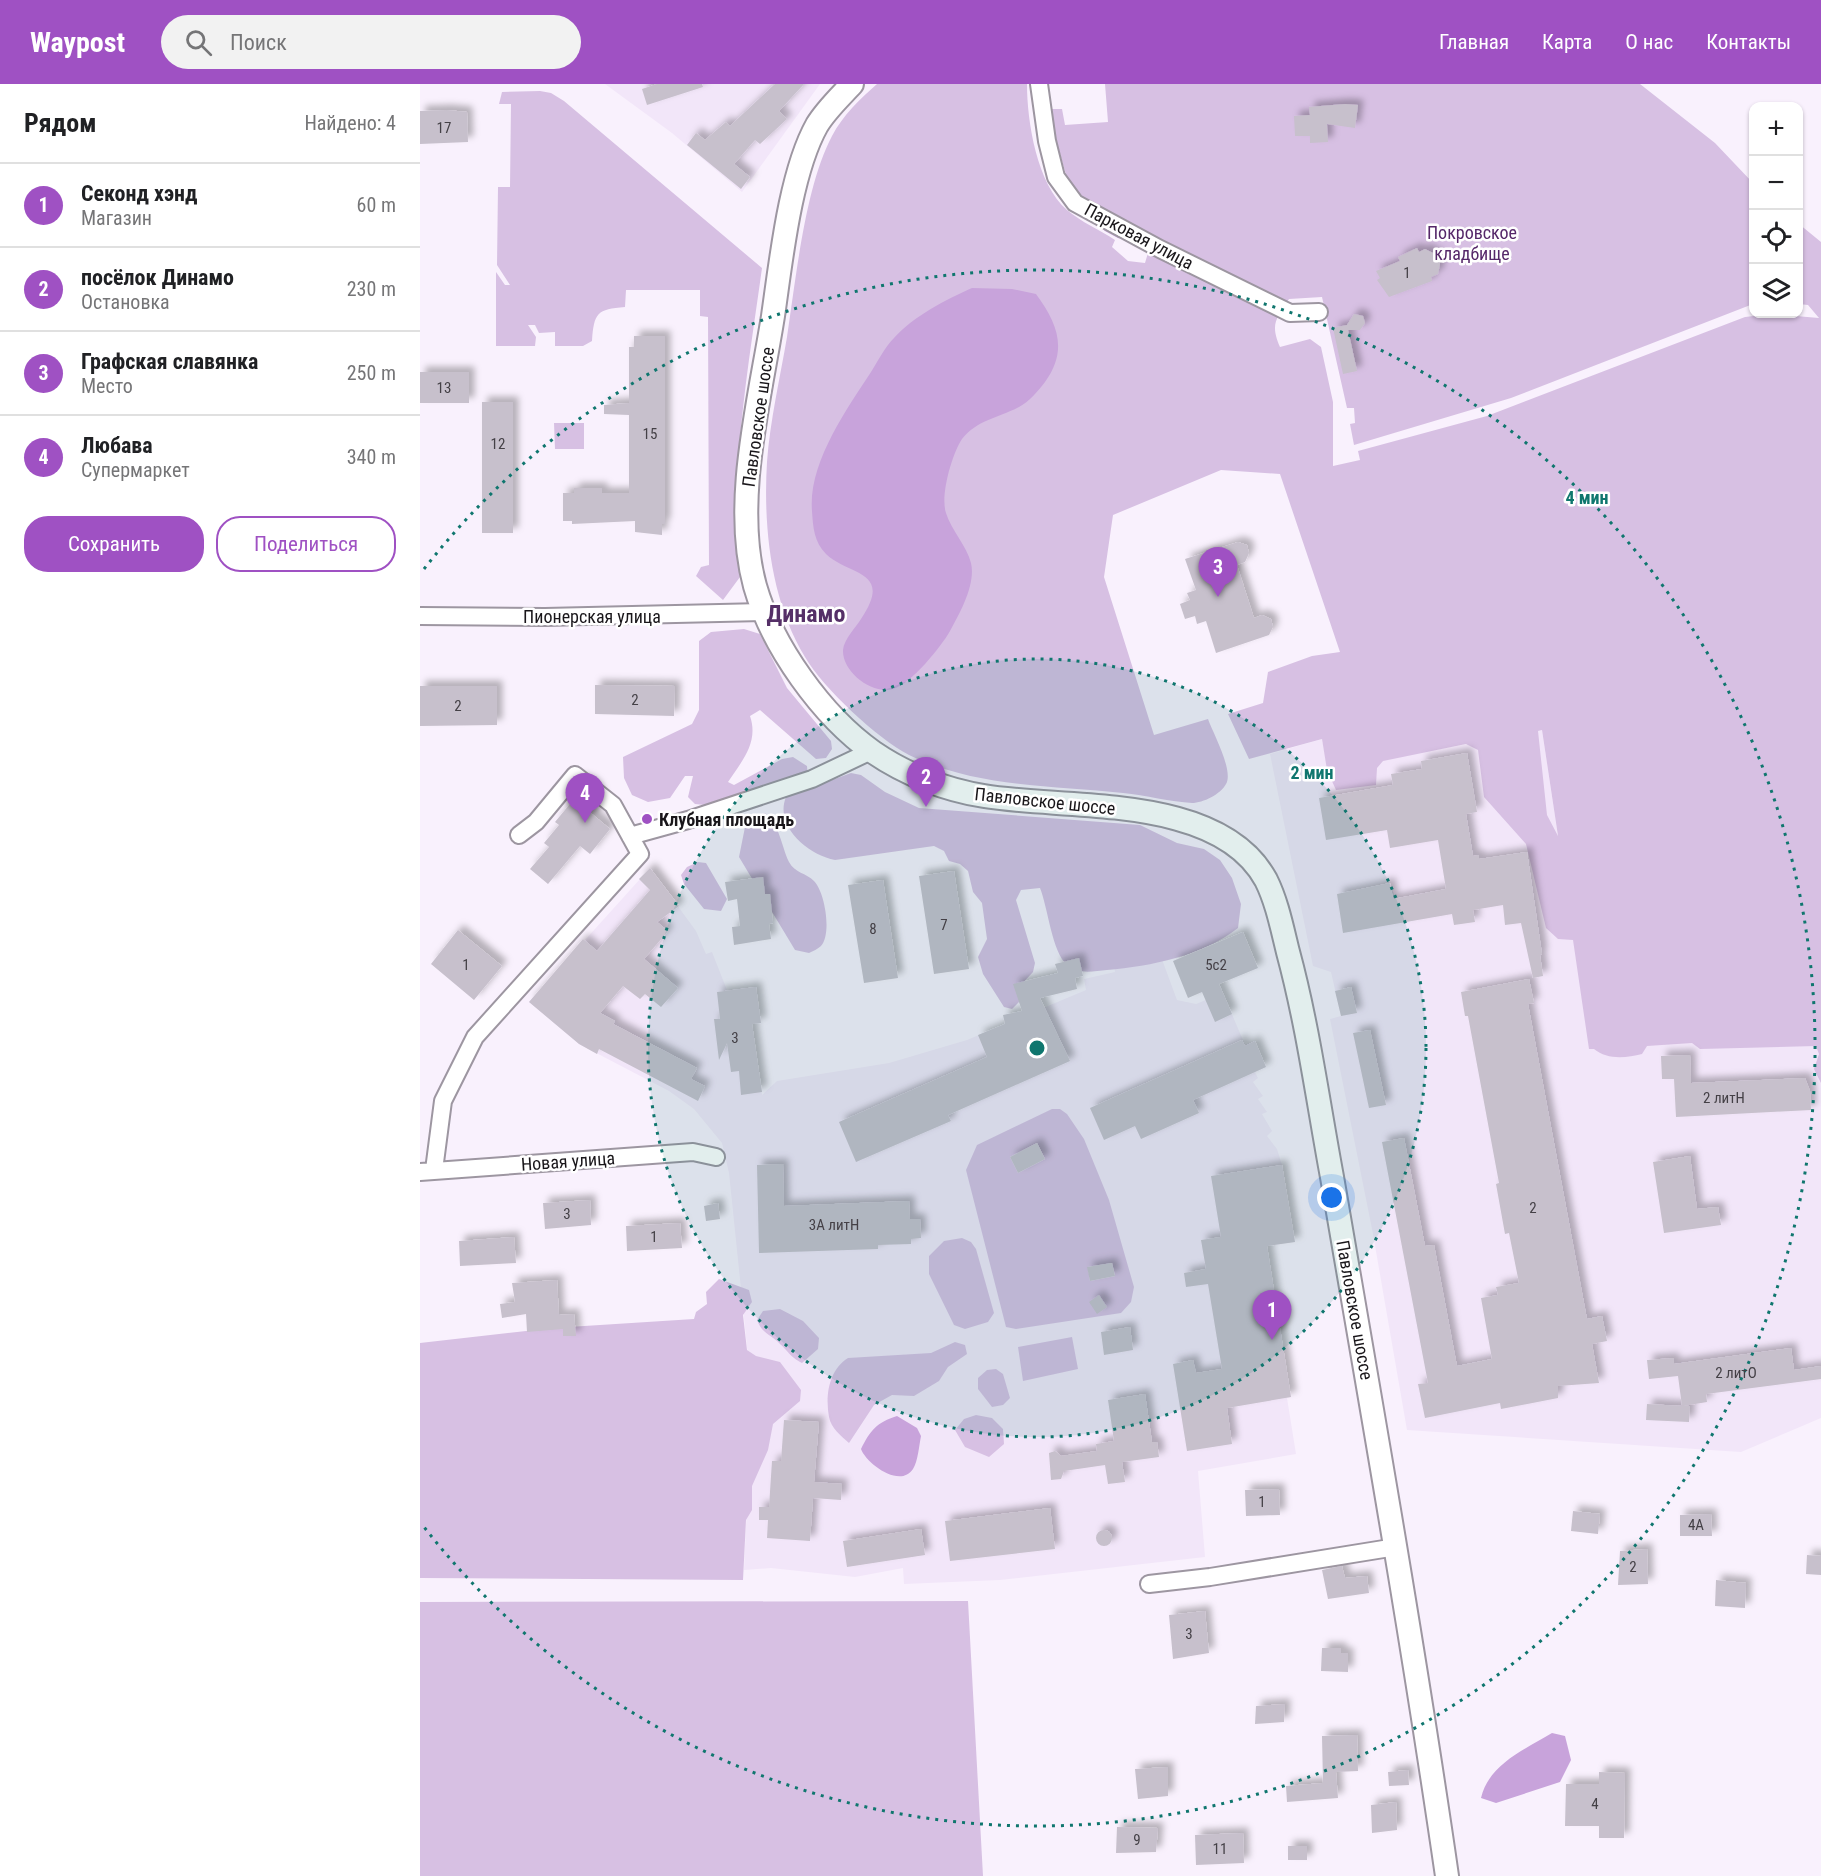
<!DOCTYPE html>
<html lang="ru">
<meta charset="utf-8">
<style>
:root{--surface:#fff;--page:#f2f2f2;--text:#202124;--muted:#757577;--line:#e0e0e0;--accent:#9f51c3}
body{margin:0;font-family:"Roboto Condensed",sans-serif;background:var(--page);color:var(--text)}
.controls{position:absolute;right:18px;top:18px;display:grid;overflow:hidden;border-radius:12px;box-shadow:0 2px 4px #0004}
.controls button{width:54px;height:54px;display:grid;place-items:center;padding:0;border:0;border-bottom:2px solid var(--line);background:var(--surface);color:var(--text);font:30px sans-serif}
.you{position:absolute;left:912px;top:1114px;width:21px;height:21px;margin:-15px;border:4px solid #fff;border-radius:50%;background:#1a73e8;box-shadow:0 0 0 9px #1a73e833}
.badge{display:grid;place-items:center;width:39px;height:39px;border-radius:50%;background:var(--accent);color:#fff;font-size:20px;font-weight:700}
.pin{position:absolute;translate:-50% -50px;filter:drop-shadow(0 2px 3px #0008)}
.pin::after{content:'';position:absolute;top:32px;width:21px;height:18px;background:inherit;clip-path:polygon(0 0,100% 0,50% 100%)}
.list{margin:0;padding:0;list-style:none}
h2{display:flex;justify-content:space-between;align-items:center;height:78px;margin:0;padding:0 24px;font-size:26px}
h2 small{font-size:20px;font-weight:400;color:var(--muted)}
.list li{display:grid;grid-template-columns:39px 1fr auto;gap:18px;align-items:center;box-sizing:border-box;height:84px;padding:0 24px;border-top:2px solid var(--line)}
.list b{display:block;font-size:22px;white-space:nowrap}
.list p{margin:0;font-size:20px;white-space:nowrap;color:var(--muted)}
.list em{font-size:20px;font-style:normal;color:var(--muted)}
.actions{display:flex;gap:12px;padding:18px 24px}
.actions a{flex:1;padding:14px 0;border:2px solid var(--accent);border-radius:24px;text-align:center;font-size:21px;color:var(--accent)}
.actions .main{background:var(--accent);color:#fff}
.icon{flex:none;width:33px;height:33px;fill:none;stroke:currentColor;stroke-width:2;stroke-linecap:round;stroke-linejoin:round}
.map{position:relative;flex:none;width:1401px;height:1792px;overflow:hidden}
header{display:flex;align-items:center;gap:36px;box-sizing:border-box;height:84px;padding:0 30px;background:var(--accent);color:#fff}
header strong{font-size:28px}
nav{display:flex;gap:33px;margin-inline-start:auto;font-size:21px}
.search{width:420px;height:54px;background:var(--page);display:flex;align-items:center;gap:15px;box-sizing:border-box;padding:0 21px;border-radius:33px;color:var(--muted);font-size:22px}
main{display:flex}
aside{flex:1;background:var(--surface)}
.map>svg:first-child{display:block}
</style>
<header>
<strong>Waypost</strong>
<div class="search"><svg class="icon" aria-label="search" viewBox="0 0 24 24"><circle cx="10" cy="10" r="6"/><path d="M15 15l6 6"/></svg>Поиск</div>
<nav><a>Главная</a><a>Карта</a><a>О нас</a><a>Контакты</a></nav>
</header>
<main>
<aside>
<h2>Рядом<small>Найдено: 4</small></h2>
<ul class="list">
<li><span class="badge">1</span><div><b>Секонд хэнд</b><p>Магазин</p></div><em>60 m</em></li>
<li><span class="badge">2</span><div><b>посёлок Динамо</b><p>Остановка</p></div><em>230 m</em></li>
<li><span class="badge">3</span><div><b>Графская славянка</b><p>Место</p></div><em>250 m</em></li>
<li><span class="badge">4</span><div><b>Любава</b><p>Супермаркет</p></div><em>340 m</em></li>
</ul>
<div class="actions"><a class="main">Сохранить</a><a>Поделиться</a></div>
</aside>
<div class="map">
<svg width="1401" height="1792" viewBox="0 0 1401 1792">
<defs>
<filter id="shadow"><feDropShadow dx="5.5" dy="-5.5" stdDeviation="3" flood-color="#0004"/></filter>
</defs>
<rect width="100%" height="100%" fill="#f9f1fd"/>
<!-- built -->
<path fill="#f2e6f9" d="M185,0H400L322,108L252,49Z
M1122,646L1170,965L1401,947V1334L1321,1368L987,1346L953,1150L910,935L921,932L911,888L893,882L850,670L902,655L908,686Z
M230,784L276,847L286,870L292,868L307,906L336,903L341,939L332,940L342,1011L357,997L469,979L547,956L666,906L664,895L695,888L694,882L740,870L757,916L776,920L803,909L825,961L835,957L846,983L835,988L838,994L833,998L843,1012L838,1015L847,1028L842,1030L852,1047L847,1052L857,1065L862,1081L875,1158L847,1162L871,1313L867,1314L876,1370L778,1387L785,1473L580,1496L484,1500L483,1484L435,1493L351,1484L324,1486L332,1311L309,1089L302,1059L274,1025L249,1007L159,960L109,918Z"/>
<!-- green -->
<path fill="#d7c0e3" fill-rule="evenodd" d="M457,0H607C607,38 617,100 647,126C661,138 680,146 695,156L692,163L708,177L725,179L728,169L720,159L651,108L627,25H642L645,41L688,38L685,0H1220L1295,59L1333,99V220L1091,314L934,361L930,340L935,339L934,324H927L902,213L869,215C856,235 850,240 860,263L890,255L901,263L913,318V382L940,376L938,367L1067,332L1325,233L1352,230L1399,234L1388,221L1379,220V140L1401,158V999L1394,985L1399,970L1396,962L1280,965L1272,959L1227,962L1222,970C1206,974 1187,976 1174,965H1169L1153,856L1138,855L1126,844L1106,760L1064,713L1058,666L1046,660L963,677L957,684L956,701L916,706L907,686L902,655L829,675L808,630L843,619L848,588L892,572L920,568L860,390L801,386L693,431L684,493L734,651L788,635C793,649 814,687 806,700C801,710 783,719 772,719C751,718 725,711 703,709C633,702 554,703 489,671C458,655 403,604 385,573C351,517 343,443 347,378C350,337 360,294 367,253C376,194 385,103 412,52C423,31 440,15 457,0ZM1122,646L1138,752L1127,731L1118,647Z
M120,7L131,9L144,17L342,184C328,286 309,389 320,493L303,516L276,492L281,483L289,481L288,233L280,232V206H206L205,223C177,225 174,229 172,257L163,262H135V248L119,249L115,241H108L116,253L115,262H76V188L85,201H90L77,181L78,103H90L91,20H79L82,8Z
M134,339H164V365H135Z
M324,545L340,550L367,604L411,657L412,665L406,674L396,675L340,626L330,632C339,658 322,677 308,698L314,701L362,675L373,673L387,682L388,694L294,722L275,720L268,713L273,692H265L250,714L228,718L212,711L204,694L203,673L272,640L279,626V557L291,548Z
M431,689L441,691L465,708L499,724L720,741L757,759L784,765L800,776L812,794L821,820L818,844C782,872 732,882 687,886C674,887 659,891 647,881C632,868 628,824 620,804L601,806L596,816L615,879L613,888L599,903L600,917L592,925L584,923L563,890L558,873L567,855L562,819L553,808L548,787L540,780L529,777L524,767L514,762L415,776C388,771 354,742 366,713Z
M345,729C360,741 361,761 369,778C375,789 386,789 394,797C405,808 412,850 401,862C398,865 393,867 389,869L375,866L319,773L326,738Z
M278,778L286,779L307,815L301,827L284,825L264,800L261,791L267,783Z
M632,1025H640L647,1030L664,1055L689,1116L714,1203L711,1218L701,1229L596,1245L586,1243L546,1086L557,1061ZM617,1059L625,1075L598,1089L590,1073ZM692,1179L695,1192L670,1197L668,1183Z
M542,1154L551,1158L556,1165L574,1229L568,1238L545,1245L534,1241L509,1190V1172L524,1157Z
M299,1195L329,1206L332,1218L323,1231L327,1266L336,1272L360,1278L381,1306L380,1317L353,1340L348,1366L332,1402V1426L326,1436L323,1496L0,1494V1259L133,1244L274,1235L276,1228L287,1220L286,1208Z
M360,1225L383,1237L399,1254L398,1265L382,1279C369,1272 370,1269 360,1260C351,1250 342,1250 337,1236L343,1227Z
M652,1253L658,1285L603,1297L598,1263Z
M535,1258L545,1261L547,1270L528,1283L519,1297L494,1312L472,1311L454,1321L429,1359C421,1352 411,1344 409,1333C405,1311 409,1286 428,1274L511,1269Z
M576,1285L583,1290L590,1314L583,1321L572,1323L558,1305V1294L567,1286Z
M556,1331L572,1334L583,1345L584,1360L569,1373L545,1363L535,1346L544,1335Z
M548,1517L563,1792H0V1518Z"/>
<!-- water -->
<path fill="#c8a3db" d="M552,204L592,205L616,210C638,240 648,266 625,298C618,307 609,318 599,323C578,334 557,336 542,355C532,370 520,412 526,429C531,446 547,462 551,479C556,500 540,529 530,547C521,563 491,600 473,605C452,611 422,588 423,566C424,555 436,543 441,535C474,486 429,492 406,470C394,458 393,443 392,427C388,380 426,326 451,288C458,277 465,263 474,254C494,232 525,216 552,204Z
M477,1332L497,1344L501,1352C499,1362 498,1377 493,1385C480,1405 446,1379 441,1365C450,1347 457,1338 477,1332Z
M1132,1649L1145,1652L1151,1676L1140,1698L1076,1719L1061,1714C1069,1680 1104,1666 1132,1649Z"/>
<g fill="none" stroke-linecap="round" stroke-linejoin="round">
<!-- stream -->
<path stroke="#c8a3db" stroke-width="4.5" d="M686,145L699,152"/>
</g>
<!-- building -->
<path fill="#c7c0cc" filter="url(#shadow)" d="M237,0H282L283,3L227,21L222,5Z
M355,0H384L359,27L367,35L340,60L335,56L314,80L330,93L321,105L267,61L276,49L285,56L306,38L310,42Z
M925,20L938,21L935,44L907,40L908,58L890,59V52H875L874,32L890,31L889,23Z
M27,26L47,28L48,58L0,60V27Z
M997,164L999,168L1005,165L1019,172L1020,180L1018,190L1011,193L1012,197L969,213L957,196L960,194L956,187L980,177L978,173Z
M934,230L943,232L945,239L940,246H928L937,287L923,290L913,244L927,241Z
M214,252H245V440H242V451L215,448V437L152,440V437H143V409H154V404H182V409H209V331L184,330V321L209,319V263H214Z
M0,288H49V319H0Z
M62,318H93V449H62Z
M818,458L827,461L829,469L825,478L817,481L834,534L842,531L851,535L853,543L849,551L796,569L786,537L777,540L775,532L765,535L760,520L770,516L767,509L776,506L765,475Z
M175,601L255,602L254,632L175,630Z
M0,602H77V641L0,642Z
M1047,669L1057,728L1046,730L1053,772L1059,771V775L1107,768L1122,870L1120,871L1123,892L1113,894L1101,839L1085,841L1083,821L1053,826L1055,838L1034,841L1032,830L923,849L917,810L970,799L973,815L1026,805L1018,756L970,764L967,746L906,756L899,714L973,701L971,690L1002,685L1001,677Z
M154,715L190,745L170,770L160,762L128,800L110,785L129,763L124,759L139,741L135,738Z
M230,784L259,822L237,838L248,847L224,875L258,904L241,923L225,910L220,915L203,902L180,929L195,937L193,940L277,984L271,995L285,1002L278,1017L179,965L177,970L159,960L109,918L163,855L177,867L230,806L219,795Z
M534,787L549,885L514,890L499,792Z
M343,793L345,810H350L353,839L349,840L351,855L314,861L312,843L320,842L317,815L308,817L305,798Z
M463,796L478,894L444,899L428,801Z
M38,846L82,882L54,916L11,880Z
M823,848L838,884L799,900L812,930L795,938L782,908L768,914L753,877Z
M659,874L663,892L655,894L657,905L620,914L650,977L528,1031L531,1037L436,1078L419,1038L567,973L558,951L585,940L583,931L602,927L593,900L638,889L635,880Z
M1109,895L1114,919L1108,920L1167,1235L1182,1232L1187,1257L1172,1260L1179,1299L1138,1302V1314L1081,1325L1080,1319L1005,1334L998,1300L1008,1299L962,1058L984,1054L1005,1162L1014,1161L1037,1282L1072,1275L1061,1214L1078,1211L1076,1203L1099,1199L1089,1149L1085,1150L1076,1100L1079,1099L1048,932H1045L1041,908Z
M336,903L341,939L332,940L342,1008L321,1011L319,987L311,988L307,959L299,976L294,935H300L297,908Z
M931,903L937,929L921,932L915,907Z
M950,946L966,1021L949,1024L933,949Z
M822,956L825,962L835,957L846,983L773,1016L779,1029L721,1055L715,1042L684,1056L670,1024Z
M1270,971L1271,999L1385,994L1390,1007L1391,1026L1256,1033L1254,995H1242L1241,972Z
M617,1059L625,1075L598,1089L590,1073Z
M1270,1072L1277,1125L1298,1123L1301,1141L1244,1149L1233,1078Z
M363,1080L364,1122L489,1117L490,1135H500L501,1154L491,1155V1160L458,1161V1165L339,1169L337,1081Z
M862,1081L875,1158L847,1162L871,1313L807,1324L812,1360L767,1367L753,1280L773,1276L776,1289L802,1285L788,1200L766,1203L764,1189L786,1185L781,1156L801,1153L791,1092Z
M170,1116L171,1141L125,1145L123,1119Z
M298,1119L300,1135L286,1137L284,1122Z
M260,1139L262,1164L207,1167L206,1142Z
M94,1153L96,1179L40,1182L39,1157Z
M692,1179L695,1192L670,1197L667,1183Z
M137,1196L139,1231L154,1230L156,1252H143V1245L107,1248L106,1230L82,1234L80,1220L95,1218L92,1199Z
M679,1211L687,1223L677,1230L669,1218Z
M710,1243L713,1266L684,1271L681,1248Z
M1371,1264L1374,1286L1401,1282V1295L1286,1310L1287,1318L1263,1322H1270L1269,1338L1226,1336L1227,1320L1262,1322L1258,1292L1229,1295L1227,1276L1254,1274V1280Z
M725,1310L732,1358H737L739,1373L702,1378L705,1398L688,1400L685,1381L644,1387L641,1395L631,1396L629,1369L635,1367L641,1372L677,1367L676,1360L694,1357L688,1316Z
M364,1336L399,1338L394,1398L422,1400L421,1416L393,1414L390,1457L347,1454L348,1436H339V1423H349L352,1377H361Z
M859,1405L860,1431L826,1432L825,1406Z
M630,1424L635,1465L530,1477L525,1437Z
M1153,1427L1180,1430L1178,1450L1151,1447Z
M1291,1430L1292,1452H1260V1431Z
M501,1445L505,1471L427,1483L423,1457Z
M676 1454a8 8 0 1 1 16 0a8 8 0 1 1-16 0Z
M1227,1465L1228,1500L1198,1501L1200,1467Z
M1387,1471L1401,1472V1491L1386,1490Z
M922,1482L925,1494L947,1492L949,1509L908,1515L902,1486Z
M1296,1496L1326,1499L1325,1524L1295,1522Z
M785,1527L789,1569L753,1575L749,1531Z
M902,1564H921V1569H928V1588L901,1587Z
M865,1620L864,1638L835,1640L836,1622Z
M937,1651L938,1687L916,1688L918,1714L867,1718L866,1702L903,1699L902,1652Z
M748,1683V1712L718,1715L715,1685Z
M988,1686L989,1701L969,1702L968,1688Z
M1179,1688L1205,1689L1204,1754H1179V1742H1145L1146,1700H1179Z
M976,1718L977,1746L952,1749L951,1721Z
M697,1743L738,1744L736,1768L696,1769Z
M823,1749L824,1779L776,1781L775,1751Z
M868,1762H887V1776H868Z"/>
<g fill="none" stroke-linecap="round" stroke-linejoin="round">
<!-- minor casing -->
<g stroke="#9d96a1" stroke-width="20">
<path id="minor" d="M619,0L627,57L636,93L655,119L740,165L870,229L899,228
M0,532L125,533L343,528
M210,752L268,736L392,695L451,667
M14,1086L23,1017L55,953L220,770L193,721L155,691L116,738L99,751
M0,1088L273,1068L296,1073
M729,1500L790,1493L976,1463"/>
</g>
<!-- secondary casing -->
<g stroke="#9d96a1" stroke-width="26">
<path id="secondary" d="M432,0C420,13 406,26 397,41C370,89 361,177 353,232C340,315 312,419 335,502C352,562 402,632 453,668C485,690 525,706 564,712C646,726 799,709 846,796C857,818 862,844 868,868C888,942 898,1018 912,1093C952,1326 993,1558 1027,1792"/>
</g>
<!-- minor -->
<use href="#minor" stroke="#fff" stroke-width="16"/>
<!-- secondary -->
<use href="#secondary" stroke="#fff" stroke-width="22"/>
</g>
<!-- distance rings -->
<circle cx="617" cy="964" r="389" fill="#0f766e" fill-opacity=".12"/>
<g fill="none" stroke="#0f766e" stroke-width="3" stroke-dasharray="3 6">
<circle cx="617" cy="964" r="389"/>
<path d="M4 485A778 778 0 1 1 4 1443"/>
</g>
<!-- markers -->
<circle fill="#9f51c3" stroke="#fff" stroke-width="2" cx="227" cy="735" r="6"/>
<g text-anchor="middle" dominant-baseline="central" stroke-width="5" stroke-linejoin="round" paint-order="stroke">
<!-- number labels -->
<g font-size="15" fill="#444046">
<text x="24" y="44">17</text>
<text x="987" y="189">1</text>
<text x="24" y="304">13</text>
<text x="230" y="350">15</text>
<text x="78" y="360">12</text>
<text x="215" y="616">2</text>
<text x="38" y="622">2</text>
<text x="524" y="841">7</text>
<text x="453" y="845">8</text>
<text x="46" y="881">1</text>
<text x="796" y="881">5с2</text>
<text x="315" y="954">3</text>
<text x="1304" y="1014">2 литН</text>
<text x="1113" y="1124">2</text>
<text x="147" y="1130">3</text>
<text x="414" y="1141">3А литН</text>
<text x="234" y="1153">1</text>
<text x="1316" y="1289">2 литО</text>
<text x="842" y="1418">1</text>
<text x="1276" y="1441">4А</text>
<text x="1213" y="1483">2</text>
<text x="769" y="1550">3</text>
<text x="1175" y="1720">4</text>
<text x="717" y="1756">9</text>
<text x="800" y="1765">11</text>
</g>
<!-- park labels -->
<g font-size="18" fill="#552769" stroke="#fff">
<text x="1052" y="148">Покровское<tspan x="1052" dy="21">кладбище</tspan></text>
</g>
<!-- street labels -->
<g font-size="18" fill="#19161a" stroke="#fff">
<text transform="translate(719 152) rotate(28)">Парковая улица</text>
<text transform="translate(338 333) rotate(-82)">Павловское шоссе</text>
<text x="172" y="532">Пионерская улица</text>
<text transform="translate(625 717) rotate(6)">Павловское шоссе</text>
<text transform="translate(148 1077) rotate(-4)">Новая улица</text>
<text transform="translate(935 1226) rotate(80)">Павловское шоссе</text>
</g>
<!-- poi labels -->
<g font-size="18" font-weight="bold" fill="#19161a" stroke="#fff" text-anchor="start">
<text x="239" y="735">Клубная площадь</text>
</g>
<!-- district labels -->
<g font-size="24" font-weight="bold" fill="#552f67" stroke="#fff">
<text x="386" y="530">Динамо</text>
</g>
</g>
<circle cx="617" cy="964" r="9" fill="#0f766e" stroke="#fff" stroke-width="3"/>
<g font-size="18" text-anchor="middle" font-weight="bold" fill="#0f766e" stroke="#fff" stroke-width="5" stroke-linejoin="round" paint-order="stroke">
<text x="1167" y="420">4 мин</text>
<text x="892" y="695">2 мин</text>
</g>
</svg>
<div class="controls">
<button>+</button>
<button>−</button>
<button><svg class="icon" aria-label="locate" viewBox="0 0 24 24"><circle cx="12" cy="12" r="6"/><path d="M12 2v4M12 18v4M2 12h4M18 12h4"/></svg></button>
<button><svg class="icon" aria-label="layers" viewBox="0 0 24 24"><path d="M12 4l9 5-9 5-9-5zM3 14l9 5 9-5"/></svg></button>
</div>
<div class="you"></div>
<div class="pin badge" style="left:852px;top:1256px">1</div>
<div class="pin badge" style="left:506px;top:723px">2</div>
<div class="pin badge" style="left:798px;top:513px">3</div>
<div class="pin badge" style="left:165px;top:739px">4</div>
</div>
</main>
